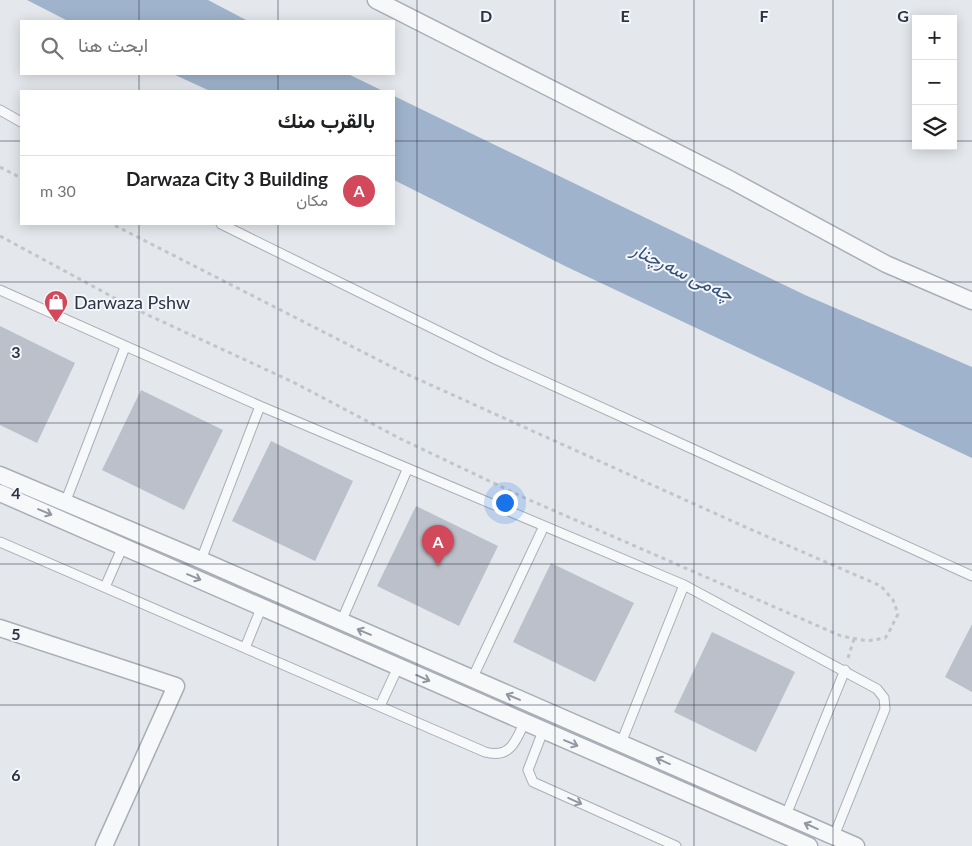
<!DOCTYPE html>
<html lang="ar">
<meta charset="utf-8">
<style>
:root{--surface:#fff;--page:#f6f6f6;--text:#202124;--muted:#757577;--line:#e0e0e0;--accent:#d1495b}
body{margin:0;font-family:Lato,Vazirmatn,sans-serif;background:var(--page);color:var(--text);direction:rtl}
.controls{position:absolute;right:15px;top:15px;display:grid;overflow:hidden;border-radius:0px;box-shadow:0 2px 12px #0003}
.controls button{width:45px;height:45px;display:grid;place-items:center;padding:0;border:0;border-bottom:1px solid var(--line);background:var(--surface);color:var(--text);font:25px sans-serif}
.you{position:absolute;left:504px;top:502px;width:18px;height:18px;margin:-12px;border:4px solid #fff;border-radius:50%;background:#1a73e8;box-shadow:0 0 0 8px #1a73e833}
.badge{display:grid;place-items:center;width:32px;height:32px;border-radius:50%;background:var(--accent);color:#fff;font-size:16px;font-weight:700}
.pin{position:absolute;translate:-50% -41px;filter:drop-shadow(0 1px 2px #0008)}
.pin::after{content:'';position:absolute;top:26px;width:18px;height:15px;background:inherit;clip-path:polygon(0 0,100% 0,50% 100%)}
.list{margin:0;padding:0;list-style:none}
h2{display:flex;justify-content:space-between;align-items:center;height:65px;margin:0;padding:0 20px;font-size:21px}
h2 small{font-size:16px;font-weight:400;color:var(--muted)}
.list li{display:grid;grid-template-columns:32px 1fr auto;gap:15px;align-items:center;box-sizing:border-box;height:70px;padding:0 20px;border-top:1px solid var(--line)}
.list b{display:block;font-size:19px;white-space:nowrap}
.list p{margin:0;font-size:16px;white-space:nowrap;color:var(--muted)}
.list em{font-size:16px;font-style:normal;color:var(--muted)}
.icon{flex:none;width:28px;height:28px;fill:none;stroke:currentColor;stroke-width:2;stroke-linecap:round;stroke-linejoin:round}
.map{position:relative;flex:none;width:972px;height:846px;overflow:hidden;direction:ltr}
.search{position:absolute;background:var(--surface);box-shadow:0 2px 12px #0003;left:20px;top:20px;width:375px;height:55px;display:flex;align-items:center;gap:12px;box-sizing:border-box;padding:0 18px;border-radius:0px;color:var(--muted);font-size:19px}
.panel{position:absolute;background:var(--surface);box-shadow:0 2px 12px #0003;left:20px;top:90px;width:375px;height:135px;border-radius:0px;direction:rtl}
.map>svg:first-child{display:block}
</style>
<div class="map">
<svg width="972" height="846" viewBox="0 0 972 846">
<rect width="100%" height="100%" fill="#e4e7ec"/>
<!-- water -->
<path fill="#9fb4cc" d="M27,0H208L248,21H68Z
M173,74H348L383,91H210Z
M394,96L805,295L972,367V458L567,267L394,180Z"/>
<!-- building -->
<path fill="#bbc0ca" d="M0,326L75,363L37,443L0,425Z
M141,390L223,430L184,510L102,470Z
M271,441L353,481L315,561L232,521Z
M416,506L498,546L459,626L377,586Z
M551,563L634,603L595,682L513,642Z
M972,624V692L945,677Z
M712,632L795,672L756,752L674,712Z"/>
<g fill="none" stroke-linecap="round" stroke-linejoin="round">
<!-- lane casing -->
<g stroke="#a9aeb7" stroke-width="11">
<path id="lane" d="M0,110L21,122
M221,224L497,360L972,576
M0,290L260,406L684,585L877,689L884,698L885,709L834,836
M65,503L125,347
M0,542L485,752C509,759 516,742 524,723
M201,560L260,406
M105,587L123,546
M341,622L407,470
M245,648L262,606
M472,679L544,526
M380,706L398,667
M543,731L528,770L533,782L676,846
M621,743L684,585
M786,815L845,670"/>
</g>
<!-- street casing -->
<g stroke="#a9aeb7" stroke-width="19">
<path id="street" d="M376,0L731,180L886,264L972,301
M0,475L201,560L856,846
M0,493L809,846
M0,628L176,686L104,846"/>
</g>
<!-- path -->
<path stroke="#c2c5cb" stroke-width="3" stroke-dasharray="4 4" stroke-linecap="butt" d="M0,167L21,178
M0,236L135,309L293,382L401,439L525,498L841,636L867,641L885,638L888,634L898,614L893,600L881,586L743,526L402,372L112,224
M848,658L854,639"/>
<!-- lane -->
<use href="#lane" stroke="#f7f8fa" stroke-width="9"/>
<!-- street -->
<use href="#street" stroke="#f7f8fa" stroke-width="16"/>
</g>
<!-- one-way arrows -->
<defs><path id="oneway-shaft" d="M-6 0H5M1.5-3L5.5 0L1.5 3" fill="none" stroke-width="1.6" stroke-linecap="round" stroke-linejoin="round" transform="scale(1.25)"/></defs>
<g stroke="#9196a0">
<use href="#oneway-shaft" transform="translate(45 512) rotate(23)"/>
<use href="#oneway-shaft" transform="translate(194 577) rotate(23)"/>
<use href="#oneway-shaft" transform="translate(364 632) rotate(-157)"/>
<use href="#oneway-shaft" transform="translate(423 678) rotate(24)"/>
<use href="#oneway-shaft" transform="translate(513 697) rotate(-157)"/>
<use href="#oneway-shaft" transform="translate(571 743) rotate(23)"/>
<use href="#oneway-shaft" transform="translate(663 761) rotate(-156)"/>
<use href="#oneway-shaft" transform="translate(575 801) rotate(24)"/>
<use href="#oneway-shaft" transform="translate(811 826) rotate(-156)"/>
</g>
<!-- grid -->
<path fill="none" stroke="#2b3445" stroke-width="1" stroke-opacity="0.55" d="M139,0V21M278,0V21M417,0V846M555,0V846M694,0V846M833,0V846M139,74V91M278,74V91M0,141H21M394,141H916M953,141H972M139,224V846M278,224V846M0,282H972M0,423H972M0,564H972M0,705H972"/>
<!-- icons -->
<defs>
<g id="shop-pin" transform="scale(1.25)"><path d="M0 17L-7.5 6A9.5 9.5 0 1 1 7.5 6Z" fill="#d1495b" stroke="#f4f6f9"/><path d="M-5-2.5h2.3a2.7 3.5 0 0 1 5.4 0H5L5.5 6h-11ZM-1.5-2.5h3a1.5 2.3 0 0 0-3 0Z" fill="#fff"/></g>
</defs>
<g fill-rule="evenodd">
<use href="#shop-pin" x="56" y="302"/>
</g>
<g text-anchor="middle" dominant-baseline="central" stroke-width="4" stroke-linejoin="round" paint-order="stroke">
<!-- poi labels -->
<g font-size="18" fill="#2b3445" stroke="#f4f6f9" text-anchor="start">
<text x="74" y="302">Darwaza Pshw</text>
</g>
<!-- water labels -->
<g font-size="19" font-style="italic" fill="#34527a" stroke="#f4f6f9">
<text transform="translate(683 271) rotate(26)">چەمی سەرچنار</text>
</g>
</g>
<g font-size="16" text-anchor="middle" font-weight="bold" fill="#2b3445" stroke="#f4f6f9" stroke-width="4" stroke-linejoin="round" paint-order="stroke">
<text x="486" y="22">D</text>
<text x="625" y="22">E</text>
<text x="764" y="22">F</text>
<text x="903" y="22">G</text>
<text x="16" y="358">3</text>
<text x="16" y="499">4</text>
<text x="16" y="640">5</text>
<text x="16" y="781">6</text>
</g>
</svg>
<div class="controls">
<button>+</button>
<button>−</button>
<button><svg class="icon" aria-label="layers" viewBox="0 0 24 24"><path d="M12 4l9 5-9 5-9-5zM3 14l9 5 9-5"/></svg></button>
</div>
<div class="you"></div>
<div class="pin badge" style="left:438px;top:566px">A</div>
<div class="search"><svg class="icon" aria-label="search" viewBox="0 0 24 24"><circle cx="10" cy="10" r="6"/><path d="M15 15l6 6"/></svg>ابحث هنا</div>
<section class="panel">
<h2>بالقرب منك<small></small></h2>
<ul class="list">
<li><span class="badge">A</span><div><b>Darwaza City 3 Building</b><p>مكان</p></div><em>30 m</em></li>
</ul>
</section>
</div>
